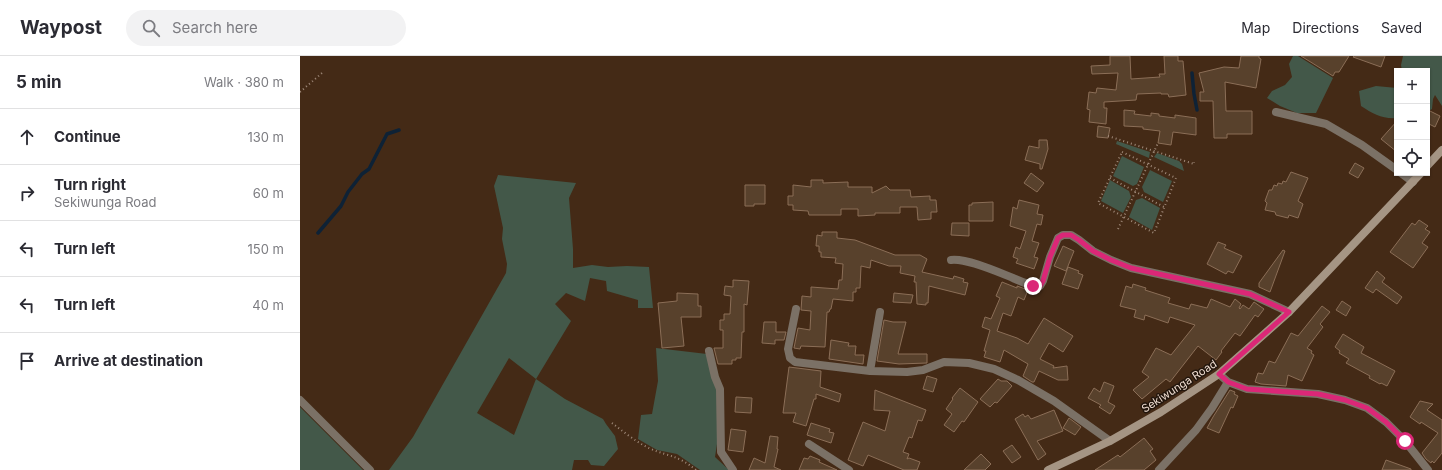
<!DOCTYPE html>
<meta charset="utf-8">
<style>
:root{--surface:#fff;--page:#f2f2f3;--text:#2b2b33;--muted:#7c7c81;--line:#e1e1e2}
body{margin:0;font-family:Inter,sans-serif;background:var(--page);color:var(--text)}
.controls{position:absolute;right:12px;top:12px;display:grid;overflow:hidden;border-radius:0px;box-shadow:0 1px 3px #0004}
.controls button{width:36px;height:36px;display:grid;place-items:center;padding:0;border:0;border-bottom:1px solid var(--line);background:var(--surface);color:var(--text);font:20px sans-serif}
.stop{position:absolute;width:12px;height:12px;margin:-9px;border:3px solid #db2777;border-radius:50%;background:#fff}
.stop.end{background:#db2777;border-color:#fff;box-shadow:0 1px 4px #0008}
.list{margin:0;padding:0;list-style:none}
h2{display:flex;justify-content:space-between;align-items:center;height:52px;margin:0;padding:0 16px;font-size:17px}
h2 small{font-size:13px;font-weight:400;color:var(--muted)}
.list li{display:grid;grid-template-columns:26px 1fr auto;gap:12px;align-items:center;box-sizing:border-box;height:56px;padding:0 16px;border-top:1px solid var(--line)}
.list b{display:block;font-size:15px;white-space:nowrap}
.list p{margin:0;font-size:13px;white-space:nowrap;color:var(--muted)}
.list em{font-size:13px;font-style:normal;color:var(--muted)}
.icon{flex:none;width:22px;height:22px;fill:none;stroke:currentColor;stroke-width:2;stroke-linecap:round;stroke-linejoin:round}
.map{position:relative;flex:none;width:1142px;height:414px;overflow:hidden}
header{display:flex;align-items:center;gap:24px;box-sizing:border-box;height:56px;padding:0 20px;background:var(--surface);border-bottom:1px solid var(--line)}
header strong{font-size:19px}
nav{display:flex;gap:22px;margin-inline-start:auto;font-size:14px}
.search{width:280px;height:36px;background:var(--page);display:flex;align-items:center;gap:10px;box-sizing:border-box;padding:0 14px;border-radius:22px;color:var(--muted);font-size:15px}
main{display:flex}
aside{flex:1;background:var(--surface)}
.map>svg:first-child{display:block}
</style>
<header>
<strong>Waypost</strong>
<div class="search"><svg class="icon" aria-label="search" viewBox="0 0 24 24"><circle cx="10" cy="10" r="6"/><path d="M15 15l6 6"/></svg>Search here</div>
<nav><a>Map</a><a>Directions</a><a>Saved</a></nav>
</header>
<main>
<aside>
<h2>5 min<small>Walk · 380 m</small></h2>
<ul class="list">
<li><svg class="icon" aria-label="ahead" viewBox="0 0 24 24"><path d="M12 20V5M6 11l6-6 6 6"/></svg><div><b>Continue</b></div><em>130 m</em></li>
<li><svg class="icon" aria-label="right" viewBox="0 0 24 24"><path d="M7 20v-9h11M14 6l5 5-5 5"/></svg><div><b>Turn right</b><p>Sekiwunga Road</p></div><em>60 m</em></li>
<li><svg class="icon" aria-label="left" viewBox="0 0 24 24"><path d="M17 20v-9H6M10 6l-5 5 5 5"/></svg><div><b>Turn left</b></div><em>150 m</em></li>
<li><svg class="icon" aria-label="left" viewBox="0 0 24 24"><path d="M17 20v-9H6M10 6l-5 5 5 5"/></svg><div><b>Turn left</b></div><em>40 m</em></li>
<li><svg class="icon" aria-label="arrive" viewBox="0 0 24 24"><path d="M6 21V4h12l-3 4 3 4H6"/></svg><div><b>Arrive at destination</b></div></li>
</ul>
</aside>
<div class="map">
<svg width="1142" height="414" viewBox="0 0 1142 414">
<rect width="100%" height="100%" fill="#442a16"/>
<!-- green -->
<path fill="#435849" fill-rule="evenodd" d="M993,0H998L1033,22L1016,57H997L980,50L967,42L972,35L985,29L992,21L989,8Z
M1103,0H1142V50L1135,39L1133,43L1132,53L1127,56V15H1102L1101,9Z
M1076,30L1097,32V62C1082,63 1073,58 1061,50L1059,35Z
M817,85L850,96L849,102L816,88Z
M857,97L879,105L882,108L884,115L854,101Z
M822,100L844,111L837,128L833,130L813,120Z
M850,114L872,125L863,146L844,136L842,131Z
M198,119L276,127L269,142L273,193V212L292,209L308,211L327,210L349,211L353,252H338V244L307,235L306,225L290,222L285,245L266,237L255,248L271,265L236,323L265,343L303,363L306,368L315,380L318,393L304,410L291,409L288,404H274L272,414H89L113,381L206,217L207,208L202,183L203,172L194,130ZM209,302L236,323L214,379L177,357Z
M810,124L829,135L831,141L823,157L801,145Z
M842,142L860,152L852,174L829,161L836,144Z
M356,292L407,298L419,344L417,388L415,401L429,414H400L377,398L357,394L338,383L341,359L352,358L358,325Z
M0,351L63,414H0Z"/>
<g fill="none" stroke-linecap="round" stroke-linejoin="round">
<!-- stream -->
<path stroke="#0e2236" stroke-width="3.5" d="M892,17L894,38L897,54
M18,177L41,150L48,136L62,118L69,113L87,78L99,74"/>
</g>
<!-- building -->
<path fill="#58412c" stroke="#8b6e57" d="M810,0H830L831,23L860,21L859,18H865L864,0H878V5H883L886,39L869,41L868,38H861V37L837,38L836,44L804,46V52H807L806,68L789,66L790,54L787,53L789,36L796,37L797,32L816,34L818,17L792,18L791,10L810,9Z
M941,0H959V2L961,3L956,32L925,26L926,55H952V78H927V82H914L913,45H900V36H904L899,17L924,11L939,12Z
M1001,0H1049L1039,16H1035L1033,20Z
M1054,0H1085L1081,11L1053,1Z
M824,54L835,55L834,58L851,60V57L859,58V60L875,62V59L896,62V79L873,76L871,89L858,87L860,75L843,73V71L824,70Z
M1130,55L1140,60L1135,71L1127,67V62Z
M1097,65V96L1081,83Z
M798,70L810,72L808,82L797,81Z
M739,84H747L748,93L742,113H740V108L725,104L729,90L739,92Z
M1055,107L1064,112L1058,122L1049,117Z
M991,116L1008,122L998,145L1003,148L998,162L989,159L988,162L976,159L975,156L965,154L967,147L965,145L969,134H972L974,129L977,130L978,127L982,128L983,125L986,126Z
M731,117L744,127L737,136L724,127Z
M511,124H523V127L548,126V131H572V137L586,130L590,134H610L611,141L630,140V144H636L637,156H631V163L618,164L617,151H600V157H575V159L558,160V153H541V159H509L508,155L493,154V149H488V140H493V129L511,131Z
M445,129H465V148H454V150H445Z
M719,144L739,149L737,158L743,159L741,169L737,168L732,185L739,187L734,201L738,202L734,213L716,207L718,203L713,201L716,191L720,193L726,175L710,170L713,151L717,153Z
M693,146V165H669V149H672V147Z
M1119,164L1128,170L1125,173L1130,176L1122,187L1128,191L1113,212L1090,196L1112,167L1115,169Z
M652,167H669V180L651,179Z
M522,176H537V182L555,184L595,199H620L627,203L622,216L653,223L654,220L664,223L663,226L668,227L665,239L629,230L628,247H626V249L617,248L616,226H614L615,220L600,217L601,210H589L571,204L570,212L561,210L560,232H556V236H553V245L533,243L531,253H530L529,256H527L525,291L501,290L500,293L494,292L498,272L510,274L511,255L501,254L502,240L511,241V231L538,233L539,224H542L543,208L535,207L536,202L521,201V196H519V190H516L517,179L522,180Z
M918,186L926,189L924,192L942,200L933,217L928,215L926,218L907,208Z
M763,190L774,195L766,215L754,210Z
M983,194L985,195L970,236L959,231V227Z
M768,211L779,215L778,217L783,219L778,233L762,228Z
M1077,215L1085,222L1082,226L1102,241L1097,248L1076,233L1073,237L1065,232Z
M433,224L449,225L447,249L444,248V276H442L441,302H436V304H432V308H418L414,292H423V274H420V264H424V258H430L431,240L424,239L425,230L433,231Z
M702,226L717,232V230L728,234L724,244L718,241L711,260L703,257L697,275L717,282L728,288L744,262L773,280L763,296L749,287L740,303L754,310L753,312L767,310L768,324H758L739,315L734,326H732L723,320L728,308L704,294L700,306L684,301L686,295H684L690,274L682,271L685,261L691,263L700,242L696,240Z
M833,228L846,232L845,234L870,242L868,247L889,253L891,248L907,252L911,243L930,251L935,243L941,248L939,252L940,253L943,249L949,253L954,246L964,253L958,261L955,259L940,280L935,277L921,295L922,296L916,304L898,290L870,326L866,323L842,343L833,334L849,321L842,316L856,292L871,299L895,269L870,261L868,267L845,259L844,264L834,261L836,254L820,250L826,230L832,232Z
M377,237L398,238V250H401V261H381L384,290L362,292L358,247L377,245Z
M594,237L613,239L611,247L593,246Z
M1042,245L1051,251L1046,260L1036,254Z
M1022,250L1030,256L1020,268L1023,271L1007,292L1012,295L1011,297L1014,299L1002,325L988,319L986,330L961,328L955,326L958,317L963,318L969,305L975,307L991,277L998,280Z
M584,264L593,266H606L598,298H627V307L599,308L577,305Z
M464,266H476V276H486L484,284H475V288L462,287Z
M1043,278L1064,291L1061,297L1095,315L1087,330L1081,327L1080,328L1069,322L1070,320L1046,307L1049,303L1039,297L1040,295L1035,291Z
M531,284L549,287L548,290H556L555,299H564L563,308L529,303Z
M489,311L521,315L520,331L541,338L539,346L516,338V343H514L506,370L493,366L496,357H483Z
M627,320L637,323L633,336L623,333Z
M698,323L701,325H707L712,330L697,347L695,346L690,351L680,343Z
M804,326L814,330L808,346L815,350L810,358L799,351L801,349L788,342L794,332L800,336Z
M660,332L678,346L664,366L662,365L654,376L644,369L652,358L646,353L653,343L652,342Z
M575,334L626,354L622,365L618,364L612,382L609,381L603,396L609,398L607,403L609,402L620,406L617,414H604L568,399L563,410L548,404L563,366L585,375L590,355L574,354Z
M930,334L935,336L934,338L938,340L933,352L931,351L919,377L907,372L913,361Z
M436,341L452,342L451,357L435,356Z
M1120,345L1133,348L1127,354L1142,364V397L1134,407L1132,405L1131,407L1126,403L1122,397L1138,377L1121,366L1120,368L1110,361Z
M754,354L763,375L737,385L746,398L738,404L715,363L723,358L725,361L728,359L731,363Z
M769,362L781,371L775,379L763,372Z
M511,367L530,373L529,376L534,377L531,387L507,379Z
M431,373L446,375L443,396L428,394Z
M470,380L478,381L477,393H478L474,411L481,414H449L454,402L465,407Z
M844,382L853,393L850,395L856,404L844,414H795L818,399L820,401Z
M712,389L721,401L712,407L703,395Z
M681,398L691,408L685,414H664Z
M510,400L520,404L519,406L537,414H499L504,402L508,403Z
M1086,404L1111,413V414H1082Z"/>
<g fill="none" stroke-linecap="round" stroke-linejoin="round">
<!-- path -->
<path stroke="#a08a7a" stroke-width="2" stroke-dasharray="1 3" stroke-linecap="butt" d="M0,36L22,17
M808,80L894,108V106
M822,96L876,122L854,177L798,147Z
M810,122L864,151
M818,173L858,87
M312,367C324,376 337,387 351,393C370,401 378,399 396,414"/>
<!-- street -->
<path stroke="#7b7166" stroke-width="8" d="M976,56L1026,68L1062,89L1097,114
M1101,117L1113,126
M651,204C667,202 698,216 713,222C722,226 730,230 740,230L743,225L750,201L758,182L763,179H771L779,184L793,195L811,204L831,212L950,238L989,256
M496,253L488,293L490,302L495,306L570,315L607,316L623,314L644,306L669,307L694,313L718,324L754,345L810,385
M409,295L415,321L420,333L421,396L433,414
M570,315L580,256
M919,318L928,326L947,333L1018,338L1045,344L1067,352L1086,366L1105,385L1128,414
M0,344L70,414
M509,388L549,414
M859,414L896,374L912,352L928,326"/>
<!-- secondary -->
<path stroke="#a59584" stroke-width="8" d="M1127,110L1142,94
M748,414L810,385L861,356L919,318L989,256L1121,117"/>
</g>
<g fill="none" stroke-linecap="round" stroke-linejoin="round">
<!-- route -->
<path stroke="#db2777" stroke-width="5" d="M733,230H740L743,225L750,201L758,182L763,179H771L779,184L793,195L811,204L831,212L950,238L989,256L919,318L928,326L947,333L1018,338L1045,344L1067,352L1086,366L1105,385"/>
</g>
<g text-anchor="middle" dominant-baseline="central" stroke-width="3" stroke-linejoin="round" paint-order="stroke">
<!-- street labels -->
<g font-size="11" fill="#eedcd0" stroke="#22160d">
<text transform="translate(879 330) rotate(-33)">Sekiwunga Road</text>
</g>
</g>
</svg>
<div class="controls">
<button>+</button>
<button>−</button>
<button><svg class="icon" aria-label="locate" viewBox="0 0 24 24"><circle cx="12" cy="12" r="6"/><path d="M12 2v4M12 18v4M2 12h4M18 12h4"/></svg></button>
</div>
<div class="stop" style="left:1105px;top:385px"></div>
<div class="stop end" style="left:733px;top:230px"></div>
</div>
</main>
